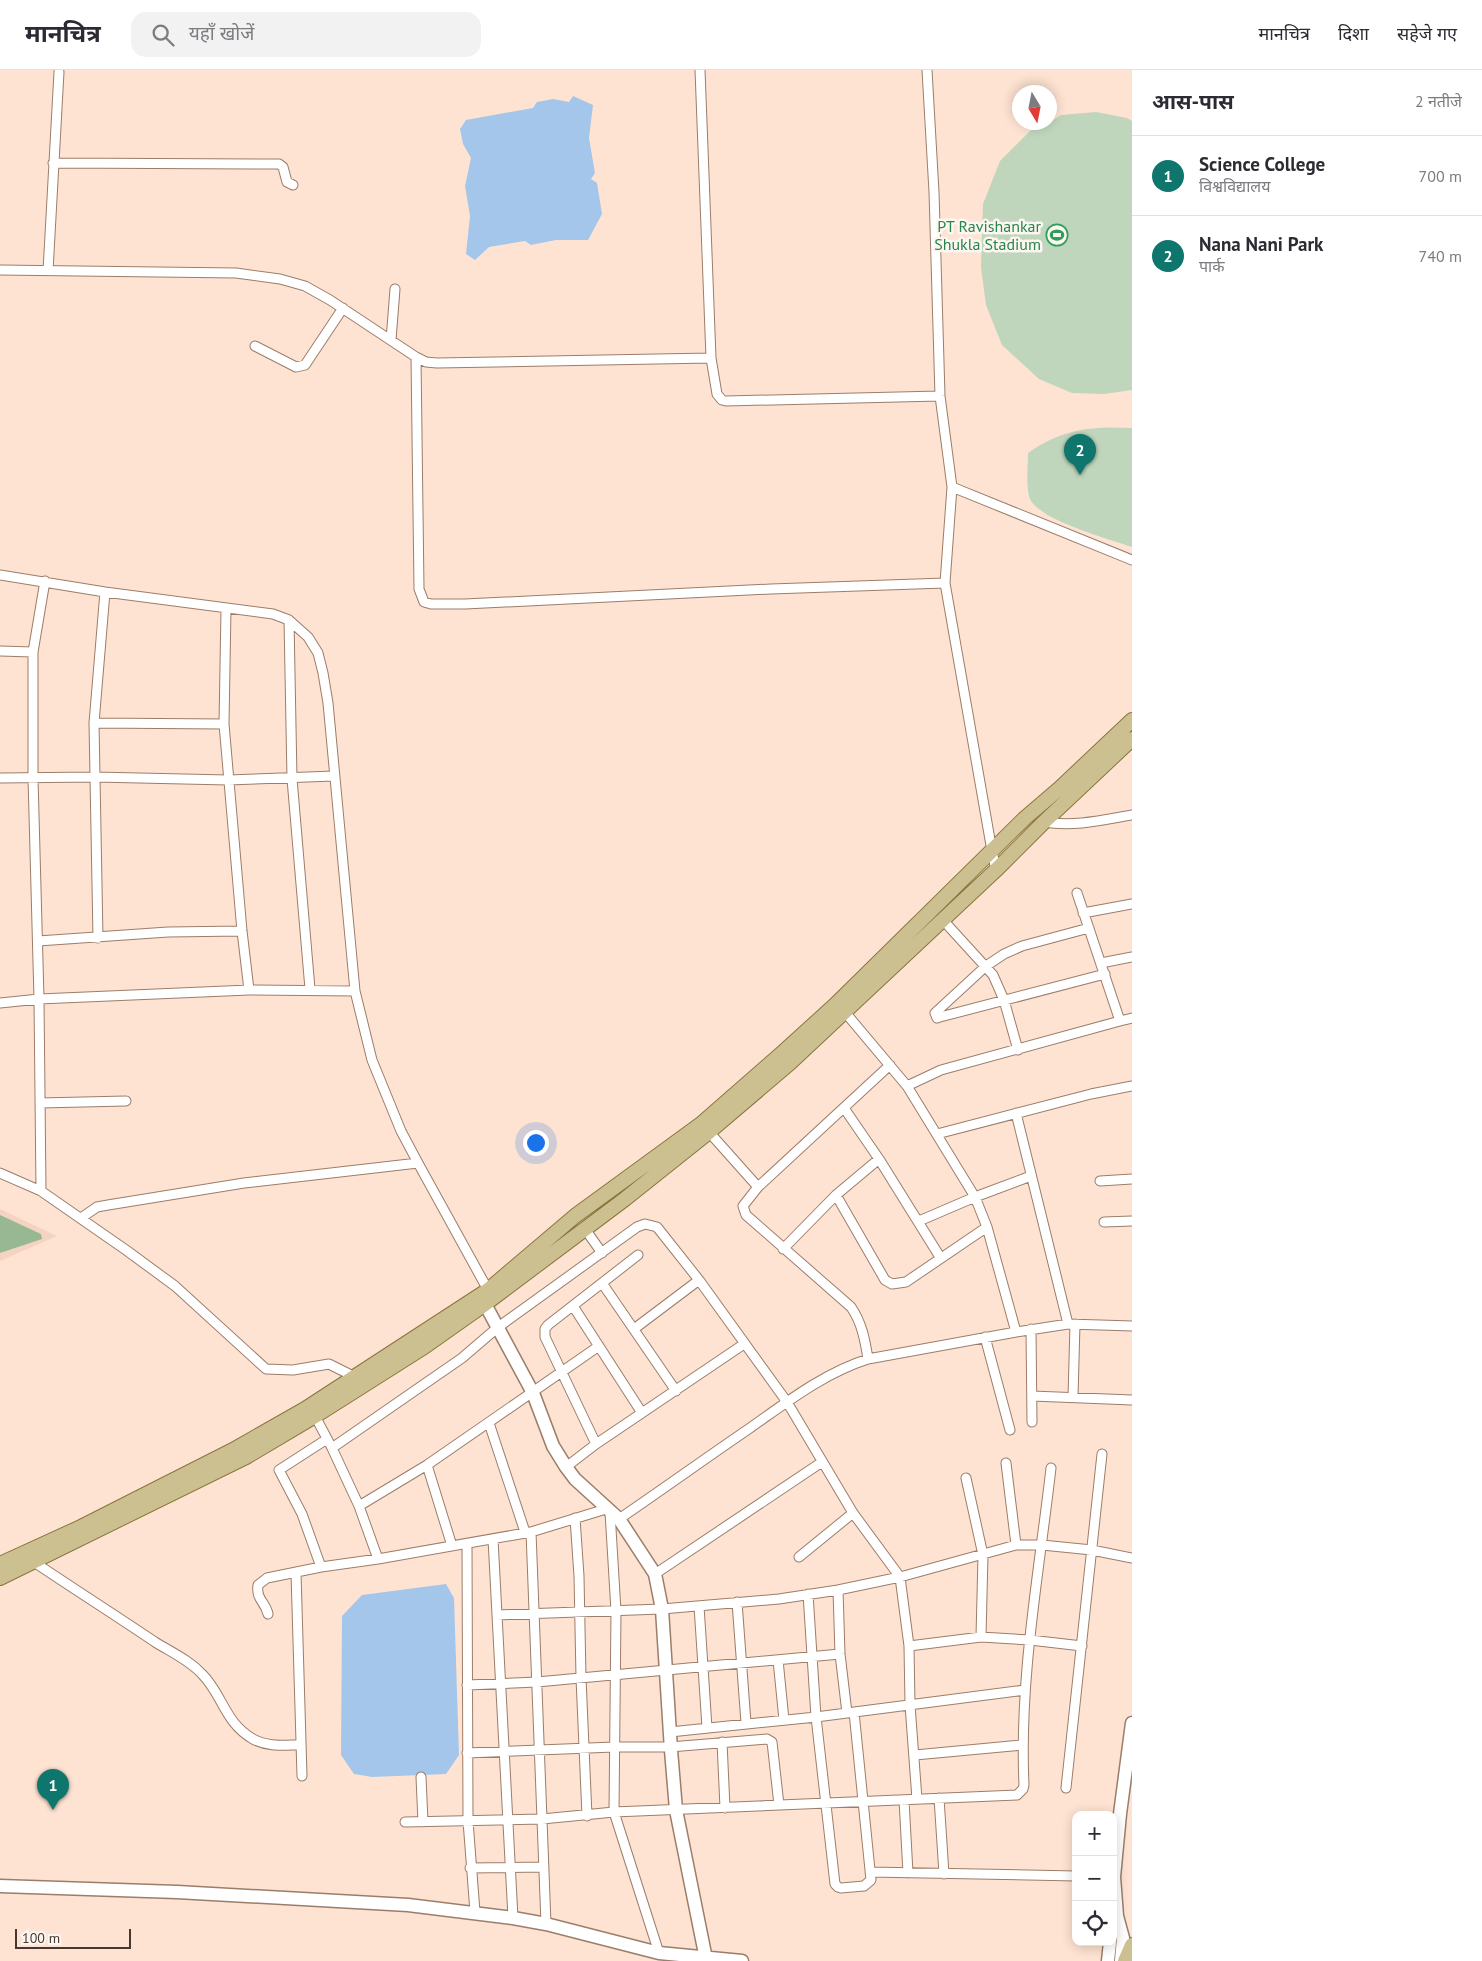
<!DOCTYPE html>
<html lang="hi">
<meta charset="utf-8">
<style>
:root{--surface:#fff;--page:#f2f2f3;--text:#2b2b33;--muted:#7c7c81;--line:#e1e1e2;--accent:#0f766e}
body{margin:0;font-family:"PT Sans","Noto Sans Devanagari",sans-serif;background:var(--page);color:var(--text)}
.controls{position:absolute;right:15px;bottom:15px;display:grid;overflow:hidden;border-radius:10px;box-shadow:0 2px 12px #0003}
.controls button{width:45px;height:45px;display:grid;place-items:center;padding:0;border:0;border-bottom:1px solid var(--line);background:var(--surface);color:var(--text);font:25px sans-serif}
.compass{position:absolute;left:1012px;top:15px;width:45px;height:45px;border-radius:50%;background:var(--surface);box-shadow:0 2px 12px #0003;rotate:170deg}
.scale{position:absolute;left:15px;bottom:12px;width:116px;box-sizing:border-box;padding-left:5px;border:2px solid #463830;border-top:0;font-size:14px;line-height:18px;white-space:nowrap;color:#463830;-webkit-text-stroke:4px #fcf5f0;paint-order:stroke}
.you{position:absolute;left:535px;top:1072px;width:18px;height:18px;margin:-12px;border:4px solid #fff;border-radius:50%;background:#1a73e8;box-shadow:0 0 0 8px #1a73e833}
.badge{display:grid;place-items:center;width:32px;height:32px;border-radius:50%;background:var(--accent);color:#fff;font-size:16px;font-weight:700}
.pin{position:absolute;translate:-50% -41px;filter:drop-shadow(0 1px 2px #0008)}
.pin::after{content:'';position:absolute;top:26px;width:18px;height:15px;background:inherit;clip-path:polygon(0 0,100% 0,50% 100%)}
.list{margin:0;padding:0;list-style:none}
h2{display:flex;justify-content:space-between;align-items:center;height:65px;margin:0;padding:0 20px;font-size:21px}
h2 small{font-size:16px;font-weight:400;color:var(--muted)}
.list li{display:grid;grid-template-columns:32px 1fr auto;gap:15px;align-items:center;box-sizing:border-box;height:80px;padding:0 20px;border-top:1px solid var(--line)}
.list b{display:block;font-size:19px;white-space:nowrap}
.list p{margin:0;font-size:16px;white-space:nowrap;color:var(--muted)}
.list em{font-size:16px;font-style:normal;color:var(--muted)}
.icon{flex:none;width:28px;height:28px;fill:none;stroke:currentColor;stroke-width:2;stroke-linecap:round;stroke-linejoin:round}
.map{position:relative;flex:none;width:1132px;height:1891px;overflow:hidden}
header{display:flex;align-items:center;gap:30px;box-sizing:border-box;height:70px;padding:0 25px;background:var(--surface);border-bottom:1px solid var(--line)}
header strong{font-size:24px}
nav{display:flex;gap:28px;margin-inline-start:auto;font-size:18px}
.search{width:350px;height:45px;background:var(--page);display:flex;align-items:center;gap:12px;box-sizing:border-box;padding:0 18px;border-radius:15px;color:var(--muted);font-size:19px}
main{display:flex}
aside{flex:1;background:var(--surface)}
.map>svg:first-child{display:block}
</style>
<header>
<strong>मानचित्र</strong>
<div class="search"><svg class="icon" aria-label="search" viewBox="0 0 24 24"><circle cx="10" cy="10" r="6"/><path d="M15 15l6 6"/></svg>यहाँ खोजें</div>
<nav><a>मानचित्र</a><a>दिशा</a><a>सहेजे गए</a></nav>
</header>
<main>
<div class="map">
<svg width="1132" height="1891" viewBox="0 0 1132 1891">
<rect width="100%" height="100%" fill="#fee3d2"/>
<!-- built -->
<path fill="#f4d4c0" d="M0,1139L57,1166L0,1191Z"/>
<!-- green -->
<path fill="#bfd5bc" d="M1096,42L1127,48L1132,51V320L1104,324L1072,323L1039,309L1002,275L986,235L981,197L983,134L1000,91L1032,59L1050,52L1061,45Z
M1132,358V477C1110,469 1035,450 1029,426C1026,413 1028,396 1028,383C1062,359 1091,356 1132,358Z"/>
<!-- forest -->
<path fill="#98b893" d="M0,1145L41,1164L42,1169L0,1183Z"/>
<!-- water -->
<path fill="#a4c6ea" d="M573,26L593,35L589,68L595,103L591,109L597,113L602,144L588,170H556L531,175L525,171L489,177L475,190L466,184L470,146L465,116L471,88L463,74L460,59L466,50L533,38L537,32L553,29L569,32Z
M446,1514L454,1528L459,1685L446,1704L372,1707L354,1704L341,1685L342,1546L362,1525Z"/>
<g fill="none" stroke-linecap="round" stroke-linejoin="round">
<!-- street casing -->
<g stroke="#9b7d6a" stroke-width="11">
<path id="street" d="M700,0L711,288
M927,0L934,122L940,326L952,417L945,513L992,781L996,800
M53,93L279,94L283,97L287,112L293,115
M0,200L236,203L280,209L305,216L330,230L416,287L426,292L437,293L711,288L717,324L722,330L726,331L940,326
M48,201L59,2
M391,270L395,219
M255,276L296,297L305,295L343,238
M416,287L419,519L424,532L431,534H465L771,519L945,513
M952,417L1132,490
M0,505L105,522L273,544L289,550L308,567L318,583L323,603L328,633L355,921L372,990L401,1061L418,1093L488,1220
M226,539L224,654L242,861L249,920
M289,550L292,709L310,919
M0,581L33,582
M94,653L224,654
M0,708L95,707L228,710L334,706
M1044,752C1074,757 1103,750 1132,745
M1077,823L1120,951L1132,948
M1083,843L1132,834
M942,849L993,905L1004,930L1018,980
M1089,858L1022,876L1004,884L986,896L935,943L937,948L940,947L1105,904
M98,868L94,653L105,522
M38,871L168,862L242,861
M1101,893L1132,887
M0,933L39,929L249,920L355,921
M844,941L907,1016L975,1127L987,1157L1016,1262
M907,1016L941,1000L1120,951
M40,1033L126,1031
M844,1038L879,1089L940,1187
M1016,1043L1068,1254
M709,1062L758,1117
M937,1064L1091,1024L1132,1016
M0,1103L41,1121L126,1180L175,1216L266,1299L293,1300L329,1294L355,1307
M1100,1111L1132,1109
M41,1121L39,929L33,708V582L45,511
M836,1125L885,1210L892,1214L906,1212L987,1157
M81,1148L97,1137L108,1135L244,1113L418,1093
M919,1151L975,1127L1031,1106
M1104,1152L1132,1151
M585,1159L602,1183
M783,1179L836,1125L879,1089
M602,1213L676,1321
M573,1236L642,1343
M634,1259L699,1210
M1031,1259L1032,1352
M985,1267L1010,1360
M868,1289C865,1270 862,1253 851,1237L746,1145L743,1136L758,1117L890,995
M1032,1326L1132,1330
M1073,1327L1075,1254
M315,1346L332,1378L462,1288L497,1258L637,1157L645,1154L657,1157L699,1210L787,1332L853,1443L900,1507L909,1576L910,1635L917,1729
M489,1353L525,1462
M596,1374L545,1267V1259L548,1255L638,1185
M332,1378L359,1436L378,1489
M1006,1393L1016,1475
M427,1395L452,1476
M566,1397L596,1374L744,1274
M359,1436L427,1395L599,1276
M610,1442L616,1541L614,1742L659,1883
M575,1448L579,1506L581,1608L587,1746
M619,1449C663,1419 706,1388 750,1358C787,1332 824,1303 868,1289L1016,1262L1068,1254L1132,1256
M531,1462L546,1854
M493,1469L513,1848
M467,1474L468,1751L475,1842
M799,1487L853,1443
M34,1492C74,1519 115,1545 155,1572C171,1582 189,1590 202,1604C223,1625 224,1652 253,1669C267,1677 285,1675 301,1675
M321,1497L302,1444L279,1400L327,1369
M296,1503L302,1706
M655,1504L822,1392
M838,1520L840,1584L847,1643
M808,1524L816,1647L835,1814L838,1817L841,1818L864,1816L871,1810L854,1642
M737,1532L746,1653
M699,1536L707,1658
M268,1544C265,1531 256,1530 258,1515L267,1508L321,1497L378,1489L531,1462L606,1439
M497,1545L662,1539L779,1529L838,1520L900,1507L1016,1475H1042L1092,1480L1132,1488
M981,1567L1030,1570L1082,1576
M909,1576L981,1567L983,1485L966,1408
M778,1590L784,1650
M467,1615L537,1612L840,1584
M670,1662L816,1647L1025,1620
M722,1672L725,1738
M467,1683L614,1677H670L767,1669L772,1672L779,1735
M915,1685L1022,1675
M421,1707L423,1752
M1066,1718L1102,1384
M939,1728L944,1804
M904,1730L908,1803
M405,1752L542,1749L614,1742L1017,1725L1023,1719L1024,1715C1019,1609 1039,1503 1051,1398
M470,1798L544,1797
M870,1802L1076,1806"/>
</g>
<!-- secondary casing -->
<g stroke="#9b7d6a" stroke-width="15">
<path id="secondary" d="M486,1226L485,1234L533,1323L553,1376L566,1397L575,1409L619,1449L655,1504L662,1539L671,1680L676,1740L706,1889
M0,1816L177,1822L408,1835L513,1848L546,1854L659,1883L742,1891
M1108,1891L1110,1872
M1121,1891L1123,1868L1117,1846L1114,1807L1120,1744L1132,1653"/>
</g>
<!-- primary casing -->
<g stroke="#88753e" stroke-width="16">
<path id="primary" d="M0,1494L81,1457L233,1380L305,1339L488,1220L575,1146L701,1054L781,984L835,935L1025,748L1060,718L1132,650
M0,1508L246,1387L315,1346L424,1277L485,1234L625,1129L709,1062L790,993L996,800L1044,752L1132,669
M1125,1891L1132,1875"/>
</g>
<!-- street -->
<use href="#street" stroke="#fff" stroke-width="9"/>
<!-- secondary -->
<use href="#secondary" stroke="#fff" stroke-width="12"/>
<!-- primary -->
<use href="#primary" stroke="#cdc090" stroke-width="14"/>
</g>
<!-- icons -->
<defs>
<g id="stadium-ring" transform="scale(1.125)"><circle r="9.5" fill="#fcf5f0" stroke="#2e9e5b" stroke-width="1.5"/><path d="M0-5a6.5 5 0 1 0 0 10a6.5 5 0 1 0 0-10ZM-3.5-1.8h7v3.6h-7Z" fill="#2e9e5b"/></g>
</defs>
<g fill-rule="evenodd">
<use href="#stadium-ring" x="1057" y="165"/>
</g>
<g text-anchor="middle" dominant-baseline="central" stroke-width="5" stroke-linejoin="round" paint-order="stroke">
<!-- leisure labels -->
<g font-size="16" fill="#27864d" stroke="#fcf5f0" text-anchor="end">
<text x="1041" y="156">PT Ravishankar<tspan x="1041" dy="18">Shukla Stadium</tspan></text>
</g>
</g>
</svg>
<div class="controls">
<button>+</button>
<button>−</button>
<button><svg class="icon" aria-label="locate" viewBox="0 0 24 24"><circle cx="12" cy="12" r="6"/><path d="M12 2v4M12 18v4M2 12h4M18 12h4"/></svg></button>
</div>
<svg class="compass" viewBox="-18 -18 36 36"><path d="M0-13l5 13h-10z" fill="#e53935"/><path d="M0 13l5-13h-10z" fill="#7c7c81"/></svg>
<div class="scale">100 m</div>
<div class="you"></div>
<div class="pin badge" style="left:53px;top:1740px">1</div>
<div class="pin badge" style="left:1080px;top:405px">2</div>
</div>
<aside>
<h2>आस-पास<small>2 नतीजे</small></h2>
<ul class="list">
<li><span class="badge">1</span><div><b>Science College</b><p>विश्वविद्यालय</p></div><em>700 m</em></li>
<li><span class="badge">2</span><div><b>Nana Nani Park</b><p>पार्क</p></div><em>740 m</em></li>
</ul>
</aside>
</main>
